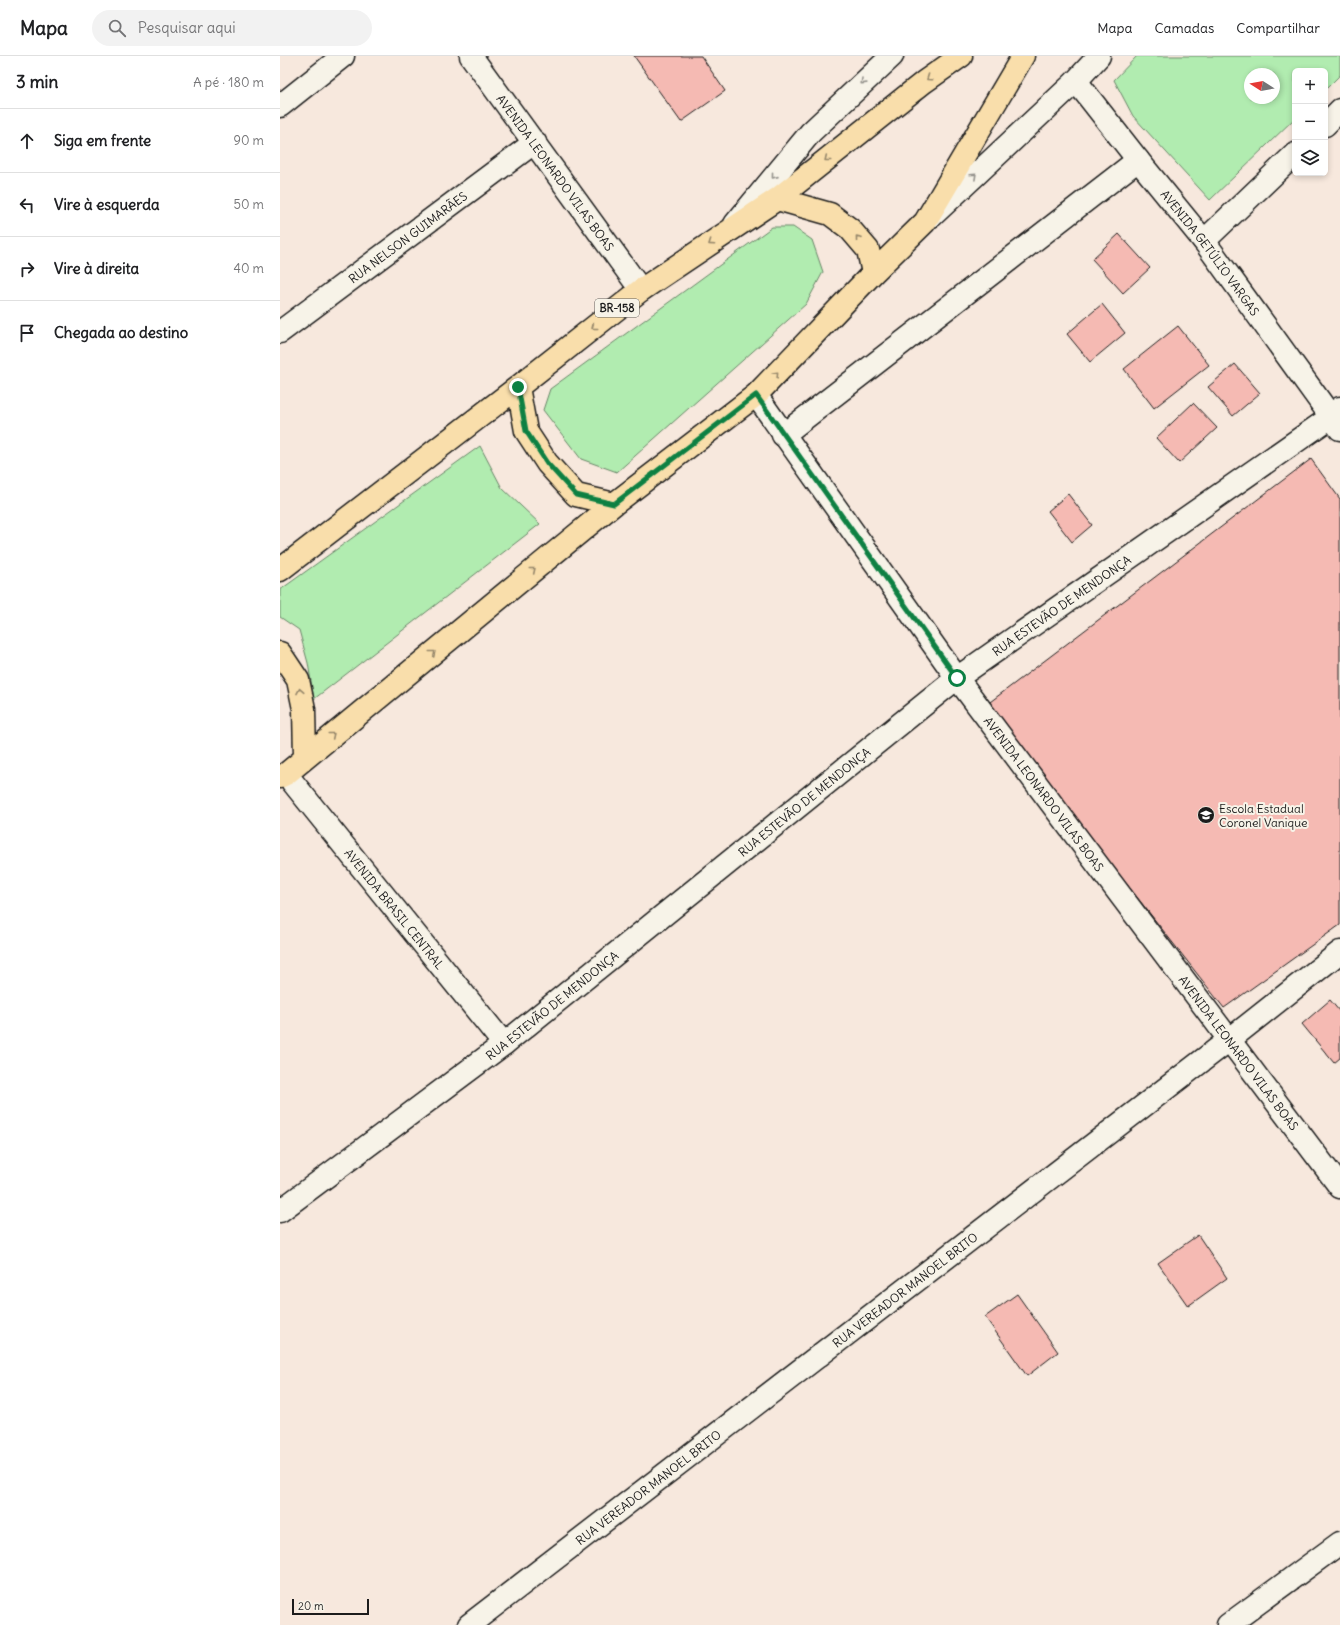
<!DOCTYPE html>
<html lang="pt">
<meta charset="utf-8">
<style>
:root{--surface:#fff;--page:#f2f2f2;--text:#202124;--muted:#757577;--line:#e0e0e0}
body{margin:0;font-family:Delius,sans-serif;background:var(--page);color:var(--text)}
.controls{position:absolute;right:12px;top:12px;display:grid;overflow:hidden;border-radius:6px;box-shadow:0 2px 6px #0003}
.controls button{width:36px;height:36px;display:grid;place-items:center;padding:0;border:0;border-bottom:1px solid var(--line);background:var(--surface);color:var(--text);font:20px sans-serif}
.compass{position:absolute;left:964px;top:12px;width:36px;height:36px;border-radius:50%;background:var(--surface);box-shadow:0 2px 6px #0003;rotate:281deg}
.scale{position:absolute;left:12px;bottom:10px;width:77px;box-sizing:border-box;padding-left:4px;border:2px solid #1c1c1c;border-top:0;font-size:11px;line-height:14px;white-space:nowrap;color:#1c1c1c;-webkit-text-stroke:3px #f7f3e8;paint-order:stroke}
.stop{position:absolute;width:12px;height:12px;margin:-9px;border:3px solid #0b8043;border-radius:50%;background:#fff}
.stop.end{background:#0b8043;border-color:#fff;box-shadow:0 1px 4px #0008}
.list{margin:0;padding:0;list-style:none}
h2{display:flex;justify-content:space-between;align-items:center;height:52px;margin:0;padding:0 16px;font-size:17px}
h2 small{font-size:13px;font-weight:400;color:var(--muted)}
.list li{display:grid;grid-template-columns:26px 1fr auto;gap:12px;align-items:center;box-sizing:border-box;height:64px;padding:0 16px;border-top:1px solid var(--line)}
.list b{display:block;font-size:15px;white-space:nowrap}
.list em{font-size:13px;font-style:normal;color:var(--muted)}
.icon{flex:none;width:22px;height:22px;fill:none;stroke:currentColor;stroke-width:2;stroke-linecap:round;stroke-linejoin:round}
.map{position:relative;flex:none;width:1060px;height:1569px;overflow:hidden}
header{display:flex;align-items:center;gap:24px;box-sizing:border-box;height:56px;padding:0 20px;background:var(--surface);border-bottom:1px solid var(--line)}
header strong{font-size:19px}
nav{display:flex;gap:22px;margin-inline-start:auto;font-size:14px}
.search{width:280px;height:36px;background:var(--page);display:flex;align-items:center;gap:10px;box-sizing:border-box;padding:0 14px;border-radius:22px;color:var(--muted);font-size:15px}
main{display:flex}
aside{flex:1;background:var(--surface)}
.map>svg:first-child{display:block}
</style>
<header>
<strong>Mapa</strong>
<div class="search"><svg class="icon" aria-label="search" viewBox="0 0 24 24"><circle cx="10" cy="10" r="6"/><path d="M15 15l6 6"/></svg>Pesquisar aqui</div>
<nav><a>Mapa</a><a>Camadas</a><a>Compartilhar</a></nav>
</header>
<main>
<aside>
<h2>3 min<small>A pé · 180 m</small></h2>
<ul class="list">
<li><svg class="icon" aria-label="ahead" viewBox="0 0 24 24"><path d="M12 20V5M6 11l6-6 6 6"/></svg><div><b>Siga em frente</b></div><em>90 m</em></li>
<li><svg class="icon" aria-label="left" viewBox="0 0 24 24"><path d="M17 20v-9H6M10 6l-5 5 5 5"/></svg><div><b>Vire à esquerda</b></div><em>50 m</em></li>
<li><svg class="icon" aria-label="right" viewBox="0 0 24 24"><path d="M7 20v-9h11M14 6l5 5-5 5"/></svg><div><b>Vire à direita</b></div><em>40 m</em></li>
<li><svg class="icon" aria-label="arrive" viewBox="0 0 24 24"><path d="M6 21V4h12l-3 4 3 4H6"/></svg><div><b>Chegada ao destino</b></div></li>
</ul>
</aside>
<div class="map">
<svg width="1060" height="1569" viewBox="0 0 1060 1569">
<rect width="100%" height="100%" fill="#f7e8dd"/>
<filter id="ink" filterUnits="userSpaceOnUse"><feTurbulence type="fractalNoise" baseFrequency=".025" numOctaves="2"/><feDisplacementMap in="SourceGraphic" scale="8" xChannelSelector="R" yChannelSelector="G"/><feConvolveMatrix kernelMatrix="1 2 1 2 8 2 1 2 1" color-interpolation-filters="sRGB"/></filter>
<g filter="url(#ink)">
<!-- green -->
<path fill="#b1ecb0" stroke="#668466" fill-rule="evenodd" d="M857,0H1060V19L1045,34V15H1015V62L930,144L853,60L834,24ZM970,18H994V42H970Z
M492,171H513L532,184L543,216L526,248L337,416L301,403L263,354L270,333Z
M200,390L222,432L260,468L34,643L28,607L19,574L0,561V534Z"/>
<!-- building -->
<path fill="#f5bab3" stroke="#1c1c1c" d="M354,0H421L445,35L401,66Z
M839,178L870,212L843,237L812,203Z
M822,248L845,277L810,306L787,278Z
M898,270L929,309L874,352L844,313Z
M955,308L980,337L953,360L928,331Z
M913,347L937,372L899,407L876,382Z
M1031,403L1060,443V869L944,952L706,649Z
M788,438L812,469L792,486L768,455Z
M1050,944L1060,956V1002L1054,1007L1022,968Z
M918,1179L947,1222L908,1250L878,1207Z
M737,1238L778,1296L747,1320L705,1261Z"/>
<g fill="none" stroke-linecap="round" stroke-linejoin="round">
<!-- street casing -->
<g stroke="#1c1c1c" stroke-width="25">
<g id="street">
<path d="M0,50L63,0"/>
<path d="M1045,69L1060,54"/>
<path d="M924,185L1015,98"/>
<path id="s1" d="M0,276L255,86"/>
<path id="s2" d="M476,339L677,622L1060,1131"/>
<path d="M503,379L858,104"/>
<path id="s3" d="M6,718L224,988"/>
<path id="s4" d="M0,1155L224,988L677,622L1051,361L1060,352"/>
<path id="s5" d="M189,1569L949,984L1060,896"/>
<path d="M948,1569L1060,1487"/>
</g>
</g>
<!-- secondary casing -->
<g stroke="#1c1c1c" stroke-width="25">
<g id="secondary">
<path id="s6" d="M191,0L361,234"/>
<path id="s7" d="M796,25L858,104L924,185L1060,373"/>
<path d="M652,160L796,25L819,0"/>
<path d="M455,168L531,76L612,0"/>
</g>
</g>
<!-- primary casing -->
<g stroke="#1c1c1c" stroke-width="25">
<path id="primary" d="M497,143L550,158L570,173L588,194L593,217
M238,331L246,375L267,407L296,439L334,448
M0,514L238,331L361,234L497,143L644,26L681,0
M0,597L18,624L24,653L25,701
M0,721L6,718L334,448L476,339L593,217L645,166L743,0"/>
</g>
<!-- street -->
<use href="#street" stroke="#f7f3e8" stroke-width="22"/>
<!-- secondary -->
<use href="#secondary" stroke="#f7f3e8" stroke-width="22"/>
<!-- primary -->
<use href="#primary" stroke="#f9deab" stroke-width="22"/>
</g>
<!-- one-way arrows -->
<defs><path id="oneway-chevron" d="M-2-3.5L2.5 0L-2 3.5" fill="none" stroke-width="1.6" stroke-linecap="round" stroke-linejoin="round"/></defs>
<g stroke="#96876b">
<use href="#oneway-chevron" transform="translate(649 22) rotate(145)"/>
<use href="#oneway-chevron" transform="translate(547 103) rotate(141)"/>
<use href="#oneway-chevron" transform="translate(578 182) rotate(-129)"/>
<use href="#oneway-chevron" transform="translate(431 187) rotate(146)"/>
<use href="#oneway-chevron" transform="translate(314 271) rotate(142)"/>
<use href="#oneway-chevron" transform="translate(496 318) rotate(-46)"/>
<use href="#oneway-chevron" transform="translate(253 514) rotate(-39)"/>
<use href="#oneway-chevron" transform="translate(153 597) rotate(-39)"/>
<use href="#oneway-chevron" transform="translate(20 635) rotate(-101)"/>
<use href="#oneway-chevron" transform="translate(52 679) rotate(-39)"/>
</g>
<g stroke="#94928c">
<use href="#oneway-chevron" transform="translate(583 26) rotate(136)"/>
<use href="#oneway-chevron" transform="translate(494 120) rotate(129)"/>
<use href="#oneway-chevron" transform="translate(694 120) rotate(-43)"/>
</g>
</g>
<g fill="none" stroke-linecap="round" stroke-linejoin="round" filter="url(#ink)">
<!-- route -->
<path stroke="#0b8043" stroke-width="5" d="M238,331L246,375L267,407L296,439L334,448L476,339L677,622"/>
</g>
<!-- icons -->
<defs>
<g id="school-disc" transform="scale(0.9)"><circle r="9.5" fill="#1c1c1c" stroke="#f7f3e8"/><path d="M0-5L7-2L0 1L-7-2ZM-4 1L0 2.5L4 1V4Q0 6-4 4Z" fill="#fff"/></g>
</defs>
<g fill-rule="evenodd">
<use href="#school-disc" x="926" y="759"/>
</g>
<g text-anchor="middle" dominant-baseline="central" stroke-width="4" stroke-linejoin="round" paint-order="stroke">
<!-- shield labels -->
<rect fill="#f7f3e8" stroke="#5e5c59" stroke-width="1" x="315" y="243" width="44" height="18" rx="3"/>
<g font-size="11" font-weight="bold" fill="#1c1c1c">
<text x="337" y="252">BR-158</text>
</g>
<!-- street labels -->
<g font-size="12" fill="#1c1c1c" stroke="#f7f3e8">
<text stroke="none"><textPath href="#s6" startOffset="144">AVENIDA LEONARDO VILAS BOAS</textPath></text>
<text stroke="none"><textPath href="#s1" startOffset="159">RUA NELSON GUIMARÃES</textPath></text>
<text stroke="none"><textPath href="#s7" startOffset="218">AVENIDA GETÚLIO VARGAS</textPath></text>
<text stroke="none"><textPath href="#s4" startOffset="989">RUA ESTEVÃO DE MENDONÇA</textPath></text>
<text stroke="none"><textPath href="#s2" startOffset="492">AVENIDA LEONARDO VILAS BOAS</textPath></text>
<text stroke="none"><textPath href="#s4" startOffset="665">RUA ESTEVÃO DE MENDONÇA</textPath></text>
<text stroke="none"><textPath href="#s3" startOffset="173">AVENIDA BRASIL CENTRAL</textPath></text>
<text stroke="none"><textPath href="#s4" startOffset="341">RUA ESTEVÃO DE MENDONÇA</textPath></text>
<text stroke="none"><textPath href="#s2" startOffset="816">AVENIDA LEONARDO VILAS BOAS</textPath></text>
<text stroke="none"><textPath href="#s5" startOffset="550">RUA VEREADOR MANOEL BRITO</textPath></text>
<text stroke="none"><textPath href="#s5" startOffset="226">RUA VEREADOR MANOEL BRITO</textPath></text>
</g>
<!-- poi labels -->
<g font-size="12" fill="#1c1c1c" stroke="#f7f3e8" text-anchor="start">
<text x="939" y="752">Escola Estadual<tspan x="939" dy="14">Coronel Vanique</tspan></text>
</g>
</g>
</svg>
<div class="controls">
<button>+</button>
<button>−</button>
<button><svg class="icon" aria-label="layers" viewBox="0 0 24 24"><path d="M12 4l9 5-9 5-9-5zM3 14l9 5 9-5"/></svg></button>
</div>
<svg class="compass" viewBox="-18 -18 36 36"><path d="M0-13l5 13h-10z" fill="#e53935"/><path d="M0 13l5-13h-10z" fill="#757577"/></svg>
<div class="scale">20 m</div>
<div class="stop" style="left:677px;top:622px"></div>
<div class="stop end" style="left:238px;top:331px"></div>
</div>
</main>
